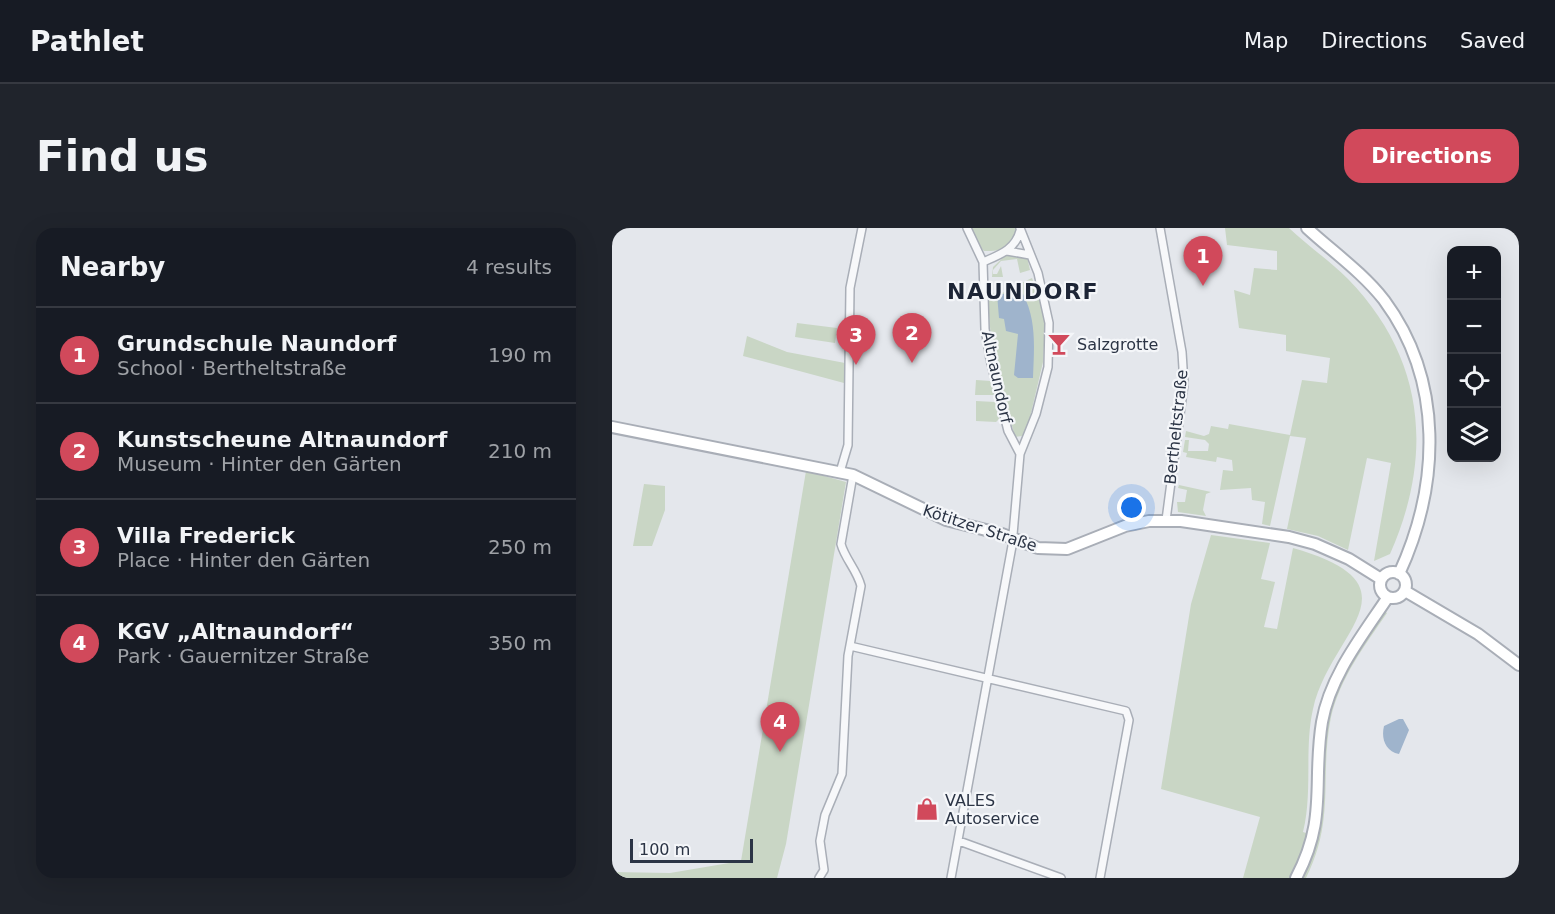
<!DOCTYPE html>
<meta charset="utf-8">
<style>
:root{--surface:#171b24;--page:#20242c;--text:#f1f3f6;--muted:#9ea1a6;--line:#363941;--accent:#d1495b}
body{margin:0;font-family:"DejaVu Sans",sans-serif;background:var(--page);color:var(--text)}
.controls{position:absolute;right:18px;top:18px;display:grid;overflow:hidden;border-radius:12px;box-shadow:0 6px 24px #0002}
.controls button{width:54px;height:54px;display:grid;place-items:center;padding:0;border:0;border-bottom:2px solid var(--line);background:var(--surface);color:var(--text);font:30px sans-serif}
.scale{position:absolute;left:18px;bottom:15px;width:123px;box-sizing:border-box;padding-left:6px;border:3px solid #2b3445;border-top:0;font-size:16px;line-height:21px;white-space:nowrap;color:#2b3445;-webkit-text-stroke:4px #f4f6f9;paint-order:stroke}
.you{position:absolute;left:520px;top:280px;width:21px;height:21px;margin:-15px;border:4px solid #fff;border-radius:50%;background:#1a73e8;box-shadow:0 0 0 9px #1a73e833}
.badge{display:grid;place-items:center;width:39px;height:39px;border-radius:50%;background:var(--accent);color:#fff;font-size:20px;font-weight:700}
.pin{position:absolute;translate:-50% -50px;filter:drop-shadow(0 2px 3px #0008)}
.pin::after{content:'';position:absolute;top:32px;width:21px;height:18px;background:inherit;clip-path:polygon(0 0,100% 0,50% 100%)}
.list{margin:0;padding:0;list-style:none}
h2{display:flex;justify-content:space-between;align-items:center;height:78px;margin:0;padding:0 24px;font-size:26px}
h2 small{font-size:20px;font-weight:400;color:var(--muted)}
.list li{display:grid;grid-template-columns:39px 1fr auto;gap:18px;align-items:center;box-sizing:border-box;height:96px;padding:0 24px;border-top:2px solid var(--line)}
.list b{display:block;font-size:22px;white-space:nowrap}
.list p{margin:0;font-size:20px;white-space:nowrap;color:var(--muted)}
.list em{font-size:20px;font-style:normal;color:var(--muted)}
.icon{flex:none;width:33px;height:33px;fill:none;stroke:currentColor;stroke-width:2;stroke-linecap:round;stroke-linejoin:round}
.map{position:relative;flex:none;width:907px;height:650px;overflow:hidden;border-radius:18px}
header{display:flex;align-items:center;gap:36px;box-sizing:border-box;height:84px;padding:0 30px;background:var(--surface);border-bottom:2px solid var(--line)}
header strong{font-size:28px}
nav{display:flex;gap:33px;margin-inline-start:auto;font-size:21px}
.intro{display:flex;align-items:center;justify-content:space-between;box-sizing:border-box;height:144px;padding:0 36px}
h1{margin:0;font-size:42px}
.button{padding:15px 27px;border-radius:18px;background:var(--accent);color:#fff;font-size:21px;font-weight:700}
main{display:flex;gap:36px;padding:0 36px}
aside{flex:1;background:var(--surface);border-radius:18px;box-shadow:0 6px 24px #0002}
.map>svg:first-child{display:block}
</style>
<header>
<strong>Pathlet</strong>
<nav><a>Map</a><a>Directions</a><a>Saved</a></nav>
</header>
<div class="intro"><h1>Find us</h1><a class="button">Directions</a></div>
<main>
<aside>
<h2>Nearby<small>4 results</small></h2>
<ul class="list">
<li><span class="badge">1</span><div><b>Grundschule Naundorf</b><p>School · Bertheltstraße</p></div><em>190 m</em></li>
<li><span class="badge">2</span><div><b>Kunstscheune Altnaundorf</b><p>Museum · Hinter den Gärten</p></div><em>210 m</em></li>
<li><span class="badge">3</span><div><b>Villa Frederick</b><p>Place · Hinter den Gärten</p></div><em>250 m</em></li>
<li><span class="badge">4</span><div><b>KGV „Altnaundorf“</b><p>Park · Gauernitzer Straße</p></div><em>350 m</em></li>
</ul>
</aside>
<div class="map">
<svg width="907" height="650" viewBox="0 0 907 650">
<rect width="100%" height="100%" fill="#e4e7ec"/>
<!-- green -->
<path fill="#c9d6c5" d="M359,0H404L405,3C395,19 391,24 372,23L365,15Z
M613,0H677C696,18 718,33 736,51C813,130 822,227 778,326L762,333L779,235L755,230L736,322L706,308L675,301L694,210L678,208L658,298L650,296L653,274L640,272L639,260L608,262L611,242L621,243L620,232L605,229L604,234L574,229L575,225L571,224L573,212H577L576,223H596L597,216L593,212L573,209L574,203L592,208L597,206L599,198L616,201L617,196L678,207L690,152L715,155L718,130L674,123V107L627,100L622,62L638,67L642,40L665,42V23L615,17Z
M395,26L415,29L418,42L408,45L405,31L389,33L381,42V46H385L389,38L391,49H380L381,39Z
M420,50L431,82L433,100L431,134L416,198L410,208L403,209L380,121L375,65L405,64V57Z
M185,95L225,100L223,115L183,109Z
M135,108L175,124L233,135L232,155L131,128Z
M364,152L379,153L383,167H363Z
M364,173L383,174L387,191L384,194L364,193Z
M194,243L234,254L174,616L165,650H0V644L58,645L129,633Z
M32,256L53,258V282L40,318H21Z
M567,257L599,264L594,266L591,282L594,288L566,284L565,274H573L575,262L566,260Z
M599,307L658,315L649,351L663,354L652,399L665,401L681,320C813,358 718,404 701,481C692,521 701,564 691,604L697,606L679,650H631L648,589L549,561L579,376Z
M772,383L775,385C753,417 728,450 719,489C707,548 724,590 694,650H690C702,626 711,598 712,571C713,543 711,516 717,488C725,449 750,416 772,383Z"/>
<!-- water -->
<path fill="#9fb4cc" d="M385,66H411C425,93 422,120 421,150H406L402,147L406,106L394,103L392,91L387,90Z
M787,491H791L797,502L787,526C773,523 769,510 772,498Z"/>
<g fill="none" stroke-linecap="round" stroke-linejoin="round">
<!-- street casing -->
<g stroke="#a9aeb7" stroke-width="10">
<path id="street" d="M355,0L371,34L373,101L378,131L396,203L408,226
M548,0L570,124L572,156L554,292
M395,23L418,27
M371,34C387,27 403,22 408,3
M228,244L236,217L238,60L250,0
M238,418L514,483L517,492L488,650
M347,613L449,650
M207,650L212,642L208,613L213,587L230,546L236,428L249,358C245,342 233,331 229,316L241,247
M339,650L400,318L408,226L424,186L436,139L437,95L426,45L408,0"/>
</g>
<!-- secondary casing -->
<g stroke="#a9aeb7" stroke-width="14">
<path id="secondary" d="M695,0C721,24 750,44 772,72C832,153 828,257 787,346
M0,199L241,247L334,292L390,306L426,320L455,321L513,298L537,293H569L677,309L703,316L737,331L769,351
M768 357a13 13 0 1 1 26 0a13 13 0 1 1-26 0Z
M793,363L866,406L907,437
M684,650C716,590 700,554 710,494C718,448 750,408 776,369"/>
</g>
<!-- street -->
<use href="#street" stroke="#f7f8fa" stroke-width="7"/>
<!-- secondary -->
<use href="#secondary" stroke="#fff" stroke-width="10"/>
</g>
<!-- icons -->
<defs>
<g id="bar-bare" transform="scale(1.8)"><path d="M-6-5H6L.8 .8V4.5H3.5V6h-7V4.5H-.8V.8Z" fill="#d1495b" stroke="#f4f6f9" stroke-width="2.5" paint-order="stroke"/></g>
<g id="shop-bare" transform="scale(1.8)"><path d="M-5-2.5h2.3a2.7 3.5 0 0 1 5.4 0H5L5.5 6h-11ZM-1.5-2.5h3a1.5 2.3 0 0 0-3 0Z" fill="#d1495b" stroke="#f4f6f9" stroke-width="2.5" paint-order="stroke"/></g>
</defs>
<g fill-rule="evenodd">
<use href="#bar-bare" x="447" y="116"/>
<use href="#shop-bare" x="315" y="581"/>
</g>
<g text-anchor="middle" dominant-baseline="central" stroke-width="4.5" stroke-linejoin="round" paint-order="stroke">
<!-- poi labels -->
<g font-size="16" fill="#2b3445" stroke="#f4f6f9" text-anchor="start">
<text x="465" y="116">Salzgrotte</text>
<text x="333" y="572">VALES<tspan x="333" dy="18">Autoservice</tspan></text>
</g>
<!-- street labels -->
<g font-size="16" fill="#2b3445" stroke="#f4f6f9">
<text transform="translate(385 149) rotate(78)">Altnaundorf</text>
<text transform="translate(564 199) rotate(-84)">Bertheltstraße</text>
<text transform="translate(368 300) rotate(18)">Kötitzer Straße</text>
</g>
<!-- district labels -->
<g font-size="22" font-weight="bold" letter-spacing="1.5" fill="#1d2536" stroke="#f4f6f9">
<text x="411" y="63">NAUNDORF</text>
</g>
</g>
</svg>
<div class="controls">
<button>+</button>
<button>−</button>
<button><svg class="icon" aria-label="locate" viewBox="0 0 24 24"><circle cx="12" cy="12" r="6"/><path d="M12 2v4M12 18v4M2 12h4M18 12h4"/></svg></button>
<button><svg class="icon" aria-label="layers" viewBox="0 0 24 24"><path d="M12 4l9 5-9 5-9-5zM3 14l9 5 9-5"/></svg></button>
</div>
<div class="scale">100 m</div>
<div class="you"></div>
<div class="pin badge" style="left:591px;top:58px">1</div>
<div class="pin badge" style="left:300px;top:135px">2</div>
<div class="pin badge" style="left:244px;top:137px">3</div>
<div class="pin badge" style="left:168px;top:524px">4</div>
</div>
</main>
